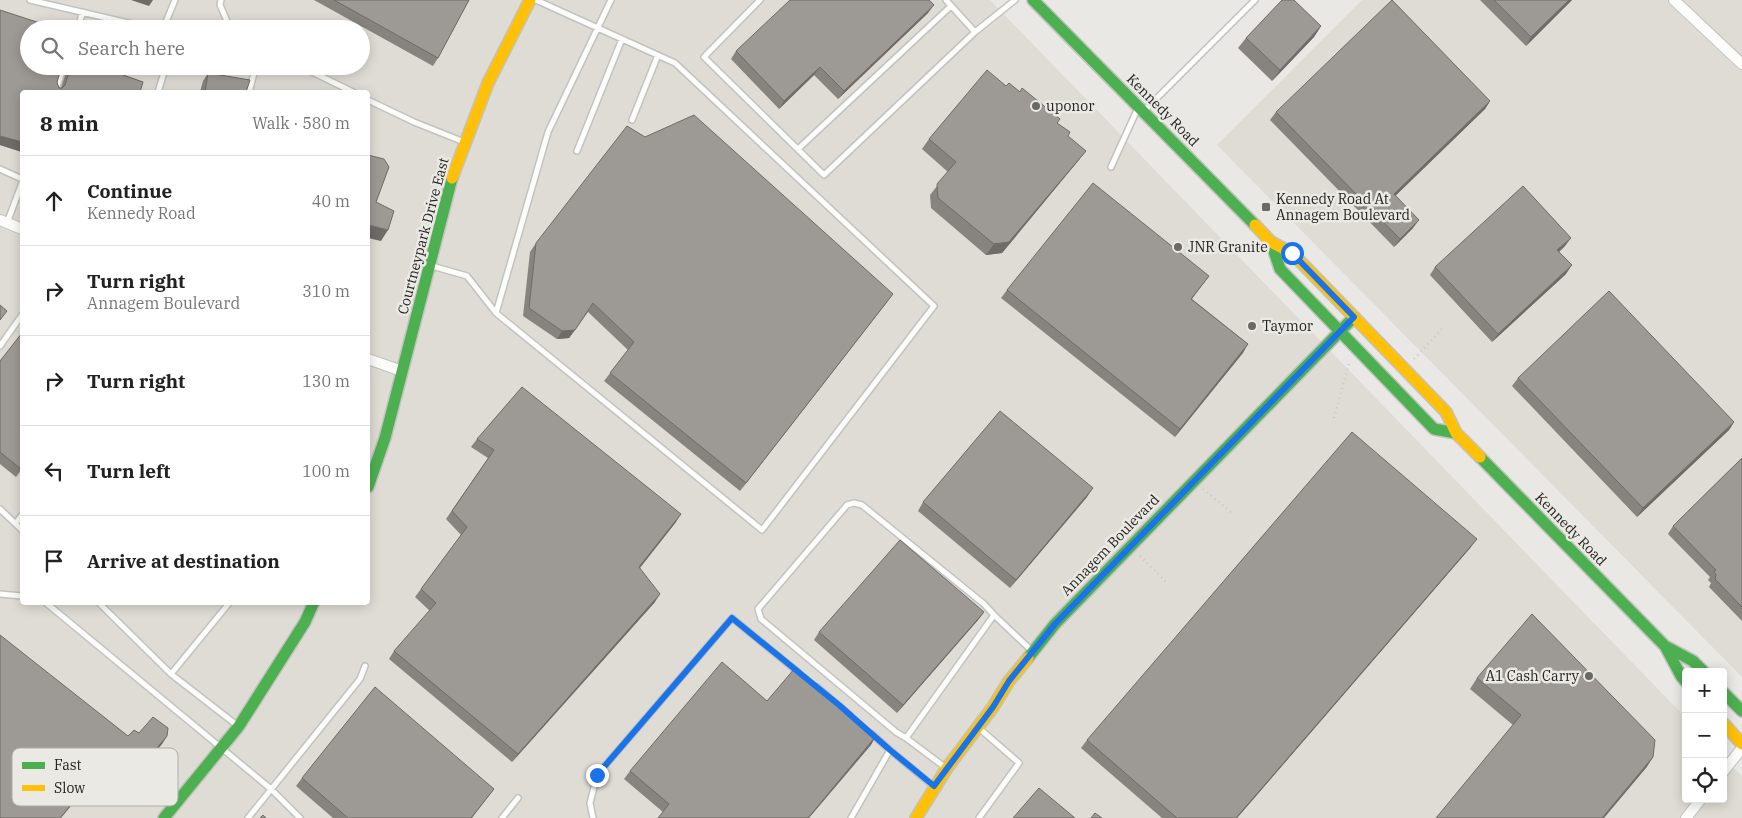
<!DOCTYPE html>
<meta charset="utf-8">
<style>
:root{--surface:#fff;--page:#f6f6f6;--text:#222;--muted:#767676;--line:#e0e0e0}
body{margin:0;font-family:"IBM Plex Serif",serif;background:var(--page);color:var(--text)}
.controls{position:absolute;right:15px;bottom:15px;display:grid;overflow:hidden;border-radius:5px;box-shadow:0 2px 12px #0003}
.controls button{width:45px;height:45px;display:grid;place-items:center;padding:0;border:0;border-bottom:1px solid var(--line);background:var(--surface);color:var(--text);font:25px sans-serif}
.stop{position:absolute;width:15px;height:15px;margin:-11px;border:4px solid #1a73e8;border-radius:50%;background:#fff}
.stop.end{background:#1a73e8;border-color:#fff;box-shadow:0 1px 5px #0008}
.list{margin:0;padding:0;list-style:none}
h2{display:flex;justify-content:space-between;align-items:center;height:65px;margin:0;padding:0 20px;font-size:21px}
h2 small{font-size:16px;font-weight:400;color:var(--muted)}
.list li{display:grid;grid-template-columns:32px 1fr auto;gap:15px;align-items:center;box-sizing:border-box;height:90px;padding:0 20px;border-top:1px solid var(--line)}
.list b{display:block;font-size:19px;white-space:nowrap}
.list p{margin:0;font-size:16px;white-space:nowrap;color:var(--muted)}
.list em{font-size:16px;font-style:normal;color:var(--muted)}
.icon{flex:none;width:28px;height:28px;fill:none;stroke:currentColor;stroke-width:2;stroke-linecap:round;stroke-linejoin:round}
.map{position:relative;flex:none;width:1742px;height:818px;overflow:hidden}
.search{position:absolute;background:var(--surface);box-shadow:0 2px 12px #0003;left:20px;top:20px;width:350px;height:55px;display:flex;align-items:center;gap:12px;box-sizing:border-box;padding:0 18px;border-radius:28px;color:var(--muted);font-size:19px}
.panel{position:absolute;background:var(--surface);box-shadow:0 2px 12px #0003;left:20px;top:90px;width:350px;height:515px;border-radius:5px}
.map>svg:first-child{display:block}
</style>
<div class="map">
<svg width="1742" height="818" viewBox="0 0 1742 818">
<rect width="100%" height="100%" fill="#e9e8e5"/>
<!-- built -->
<path fill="#dedcd4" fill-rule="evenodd" d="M0,0H990L1686,718V799H1723V757L1742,776V818H0ZM29,29H361V66H29ZM22,92H368V602H22Z
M1362,0H1742V677L1217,145Z"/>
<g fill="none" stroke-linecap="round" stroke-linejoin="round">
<!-- lane casing -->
<g stroke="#c2c2bf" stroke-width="8">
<path id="lane" d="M30,0L154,29
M221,0L220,5L230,28L232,29
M760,0L704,57L824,175L975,32L1015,0
M946,0L975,32
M77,29L83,12
M163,29L175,0
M300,66L353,92
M55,92L64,66
M158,92L166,66
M249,92L256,66
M368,100L414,122L464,142
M1145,110L1255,0
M632,120L658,55
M798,149L951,6
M577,151L622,39
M1111,167L1137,110
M0,169L22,179
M7,223L22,183
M432,266L467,276L496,313L762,530L934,306L675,63L536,0
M496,313L548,132L611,0
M0,346L22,315
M0,509L22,530
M16,523L22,515
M0,594L22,596
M45,602L271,789L300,818
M98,602L171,674
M230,602L171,674L238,726
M817,687L850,715
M872,734L890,750
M906,738L994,615
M946,768L906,738L896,732L761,619L758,609L847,505L854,503L862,505L984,604L994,615L1031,650
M248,818L360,679L365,666
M502,818L518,798
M593,818L590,803L597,775L732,618L798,672
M851,818L890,750L933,786
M979,818L1019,763L980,729"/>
</g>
<!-- street casing -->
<g stroke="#c2c2bf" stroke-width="12">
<path id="street" d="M1674,0L1742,64
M0,220L22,229
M368,359L402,371
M1723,772L1742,748
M1686,818L1701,799"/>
</g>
<!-- fast casing -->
<g stroke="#c2c2bf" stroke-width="14">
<path id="fast" d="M1033,0L1255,225
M1271,242L1280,269L1434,429L1456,433
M1480,457L1665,646L1681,676L1686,682
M368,487L385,438L452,178
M1665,646L1693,661L1704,672
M1028,658L1055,624L1354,317
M1723,692L1742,711
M164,818L239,726L305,622L314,602"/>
</g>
<!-- slow casing -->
<g stroke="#c2c2bf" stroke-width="14">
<path id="slow" d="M452,178L488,83L530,0
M1255,225L1271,242L1292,253L1446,412L1456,433L1480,457
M1723,723L1742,744
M916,818L947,768L993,707L1009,681L1028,658"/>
</g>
<!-- path -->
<path stroke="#c8c8c7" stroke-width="2.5" stroke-dasharray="1 4" stroke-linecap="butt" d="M1414,359L1442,329
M1334,418L1350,360
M1203,489L1233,514
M1140,556L1167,583"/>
<!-- lane -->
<use href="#lane" stroke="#fcfcfb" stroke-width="5"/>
<!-- street -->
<use href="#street" stroke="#fcfcfb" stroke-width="10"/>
<!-- fast -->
<use href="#fast" stroke="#4caf50" stroke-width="11"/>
<!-- slow -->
<use href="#slow" stroke="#ffc107" stroke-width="11"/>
</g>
<!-- wall -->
<path fill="#87847f" d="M314,0H469L438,58L433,66Z
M1480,0H1572L1526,46Z
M928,13L838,99L814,75L779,109L731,59L736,51Z
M1321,26L1314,37L1272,81L1238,48L1246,38Z
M29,29L59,88H61L68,66H126L123,75L143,82L22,92V152L0,145Z
M208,73L246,92H200L203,81Z
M1006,86L1057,123L1068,136L1078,161L1002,253L986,255L931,208L930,195L948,172L922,149L929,139Z
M1490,101L1485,109L1395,196L1413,228L1394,247L1270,120L1276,112Z
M536,243L887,302L740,491L604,381L628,350L588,312L569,338L557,339L523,316L530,252Z
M1565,246L1559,252L1566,274L1492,342L1430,275L1435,267Z
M1209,276L1192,299L1248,344L1175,437L1001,298L1007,290Z
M0,361L22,469L16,477L0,464Z
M1518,378L1734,422L1729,430L1637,517L1512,386Z
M477,439L676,522L640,568L655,602L512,762L389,659L394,651L430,611L415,597L461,535L446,519L488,458L471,447Z
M1742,458V621L1709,587L1711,583L1708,580L1710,577L1668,534L1673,526Z
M1087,497L1010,588L918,511L923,502Z
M1471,547L1237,818H1162L1081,748L1087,740Z
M984,612L978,620L897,713L814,640L819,632Z
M1477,678L1653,757L1646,768L1513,725L1470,689Z
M767,701L871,745L663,812L624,779L630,771Z
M139,733L167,736L162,744L120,794L113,795L93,779L61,818L128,736Z
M302,778L494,789L472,818H333L296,786Z"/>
<!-- shaded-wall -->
<path fill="#6e6b68" d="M131,0H153L149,6Z
M1569,0H1572L1526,46L1531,37Z
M934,5L928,13L838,99L844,91Z
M1321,26L1314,37L1272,81L1280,70Z
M820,67L814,75L779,109L784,101Z
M1490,101L1485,109L1388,203L1394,194Z
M0,136L22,142V152L0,145Z
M1086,151L1078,161L1002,253L986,255L994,244Z
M1419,220L1413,228L1394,247L1400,239Z
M368,225L388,230L381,241L368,238Z
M1571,238L1565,246L1552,258L1557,250Z
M1572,265L1566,274L1492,342L1498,334Z
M893,294L887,302L740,491L746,483Z
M575,330L569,338L557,339L562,331Z
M1248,344L1243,353L1175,437L1180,429Z
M1734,422L1729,430L1637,517L1643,508Z
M1093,488L1087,497L1010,588L1016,580Z
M681,514L676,522L634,575L639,567Z
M1477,539L1471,547L1237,818H1236Z
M660,594L655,602L512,762L518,754Z
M984,612L978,620L897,713L903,705Z
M167,736L162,744L120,794L113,795L119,787Z
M876,736L871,745L809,818H808Z
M1653,757L1646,768L1604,818H1602Z
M99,771L93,779L61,818H60Z"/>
<!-- building -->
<path fill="#9d9994" stroke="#6e6b68" d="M334,0H469L438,58Z
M790,0H929L934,5L844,91L820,67L784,101L736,51Z
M1282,0H1294L1321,26L1280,70L1246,38Z
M1392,0L1490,101L1394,194L1419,220L1400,239L1276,112Z
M1494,0H1569L1531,37Z
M0,10L49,26L48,29H29V66H62L57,82L59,88H62L65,85L71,66H126L123,75L143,82L140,92H22V142L0,136Z
M987,70L1006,86L1009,83L1020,92L1022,88L1060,119L1057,123L1070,132L1068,136L1086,151L1009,242L994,244L938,198L937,184L956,162L929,139Z
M208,73L250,80L246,92H205Z
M694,115L893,294L746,483L610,373L634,342L593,303L575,330L562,331L529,308L536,243L627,126L645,137Z
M368,155L384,159L389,167L376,202L394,211L388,230L368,225V226Z
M1093,183L1209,276L1191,299L1248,344L1180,429L1007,290Z
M1523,186L1571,238L1557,250L1572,265L1498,334L1435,267Z
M1609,291L1734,422L1643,508L1518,378Z
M0,305L7,311L0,320Z
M22,333V467L21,469L0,452V361Z
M522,387L681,514L639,567L660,594L518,754L394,651L436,603L421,589L467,527L452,511L494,450L477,439Z
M1000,411L1093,488L1016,580L923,502Z
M1352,432L1477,539L1236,818H1177L1087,740Z
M1742,458V607L1715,579L1716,575L1714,571L1716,570L1673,526Z
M900,540L984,612L903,705L819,632Z
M1532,614L1655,740L1653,757L1602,818H1436L1521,715L1477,678Z
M0,635L128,736L134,730L139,733L153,717L168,728L167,736L125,786L119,787L99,771L60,818H0Z
M722,662L767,701L795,668L876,736L808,818H658L669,804L630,771Z
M375,687L494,789L471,818H348L302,778Z
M1039,788L1075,818H1013Z
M1095,813L1102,818H1091Z
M263,815L266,818H260Z"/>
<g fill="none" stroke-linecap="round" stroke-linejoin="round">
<!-- route -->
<path stroke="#1a73e8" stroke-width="6" d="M597,775L732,618L839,705L890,750L934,786L993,707L1009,681L1055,624L1354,317L1292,253"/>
</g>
<!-- markers -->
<g fill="#696966" stroke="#eae9e4" stroke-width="2">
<circle cx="1036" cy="106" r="5"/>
<rect x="1261" y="202" width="10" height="10" rx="2.5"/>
<circle cx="1178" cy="247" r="5"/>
<circle cx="1252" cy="326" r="5"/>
<circle cx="1589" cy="676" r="5"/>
</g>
<g text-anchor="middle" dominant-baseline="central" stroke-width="5" stroke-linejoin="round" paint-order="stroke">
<!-- poi labels -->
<g font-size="14" fill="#242422" stroke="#eae9e4" text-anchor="start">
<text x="1046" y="106">uponor</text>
<text x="1276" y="199">Kennedy Road At<tspan x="1276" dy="16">Annagem Boulevard</tspan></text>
<text x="1188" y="247">JNR Granite</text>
<text x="1262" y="326">Taymor</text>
<text x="1579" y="676" text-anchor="end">A1 Cash Carry</text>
</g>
<!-- street labels -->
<g font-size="14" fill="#242422" stroke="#eae9e4">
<text transform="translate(1163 110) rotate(45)">Kennedy Road</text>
<text transform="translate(423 236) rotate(-75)">Courtneypark Drive East</text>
<text transform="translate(1571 529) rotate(46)">Kennedy Road</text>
<text transform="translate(1110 545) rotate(-46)">Annagem Boulevard</text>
</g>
</g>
<!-- legend -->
<rect x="12" y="748" width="166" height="58" rx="8" fill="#eae9e4" stroke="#afaeaa" stroke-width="1"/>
<rect x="22" y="762" width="23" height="7" fill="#4caf50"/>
<rect x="22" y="785" width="23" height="6" fill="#ffc107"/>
<g font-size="14" fill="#242422">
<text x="54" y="770">Fast</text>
<text x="54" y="793">Slow</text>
</g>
</svg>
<div class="controls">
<button>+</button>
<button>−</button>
<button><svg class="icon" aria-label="locate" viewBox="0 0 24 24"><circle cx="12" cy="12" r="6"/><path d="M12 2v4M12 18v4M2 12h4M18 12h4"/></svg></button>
</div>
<div class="stop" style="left:1292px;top:253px"></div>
<div class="stop end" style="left:597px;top:775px"></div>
<div class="search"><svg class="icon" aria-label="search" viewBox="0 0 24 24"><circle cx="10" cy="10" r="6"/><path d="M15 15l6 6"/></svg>Search here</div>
<section class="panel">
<h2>8 min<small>Walk · 580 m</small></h2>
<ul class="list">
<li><svg class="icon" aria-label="ahead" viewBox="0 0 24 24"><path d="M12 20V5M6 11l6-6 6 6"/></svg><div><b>Continue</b><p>Kennedy Road</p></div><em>40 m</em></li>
<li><svg class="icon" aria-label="right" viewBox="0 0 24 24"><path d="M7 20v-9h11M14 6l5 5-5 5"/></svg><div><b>Turn right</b><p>Annagem Boulevard</p></div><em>310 m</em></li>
<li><svg class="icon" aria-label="right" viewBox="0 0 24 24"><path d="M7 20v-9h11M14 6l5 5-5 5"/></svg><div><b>Turn right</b></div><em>130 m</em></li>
<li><svg class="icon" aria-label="left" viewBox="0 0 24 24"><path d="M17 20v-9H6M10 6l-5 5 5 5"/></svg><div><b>Turn left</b></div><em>100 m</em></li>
<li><svg class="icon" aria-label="arrive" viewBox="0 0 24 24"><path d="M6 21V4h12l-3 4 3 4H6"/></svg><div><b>Arrive at destination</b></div></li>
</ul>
</section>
</div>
